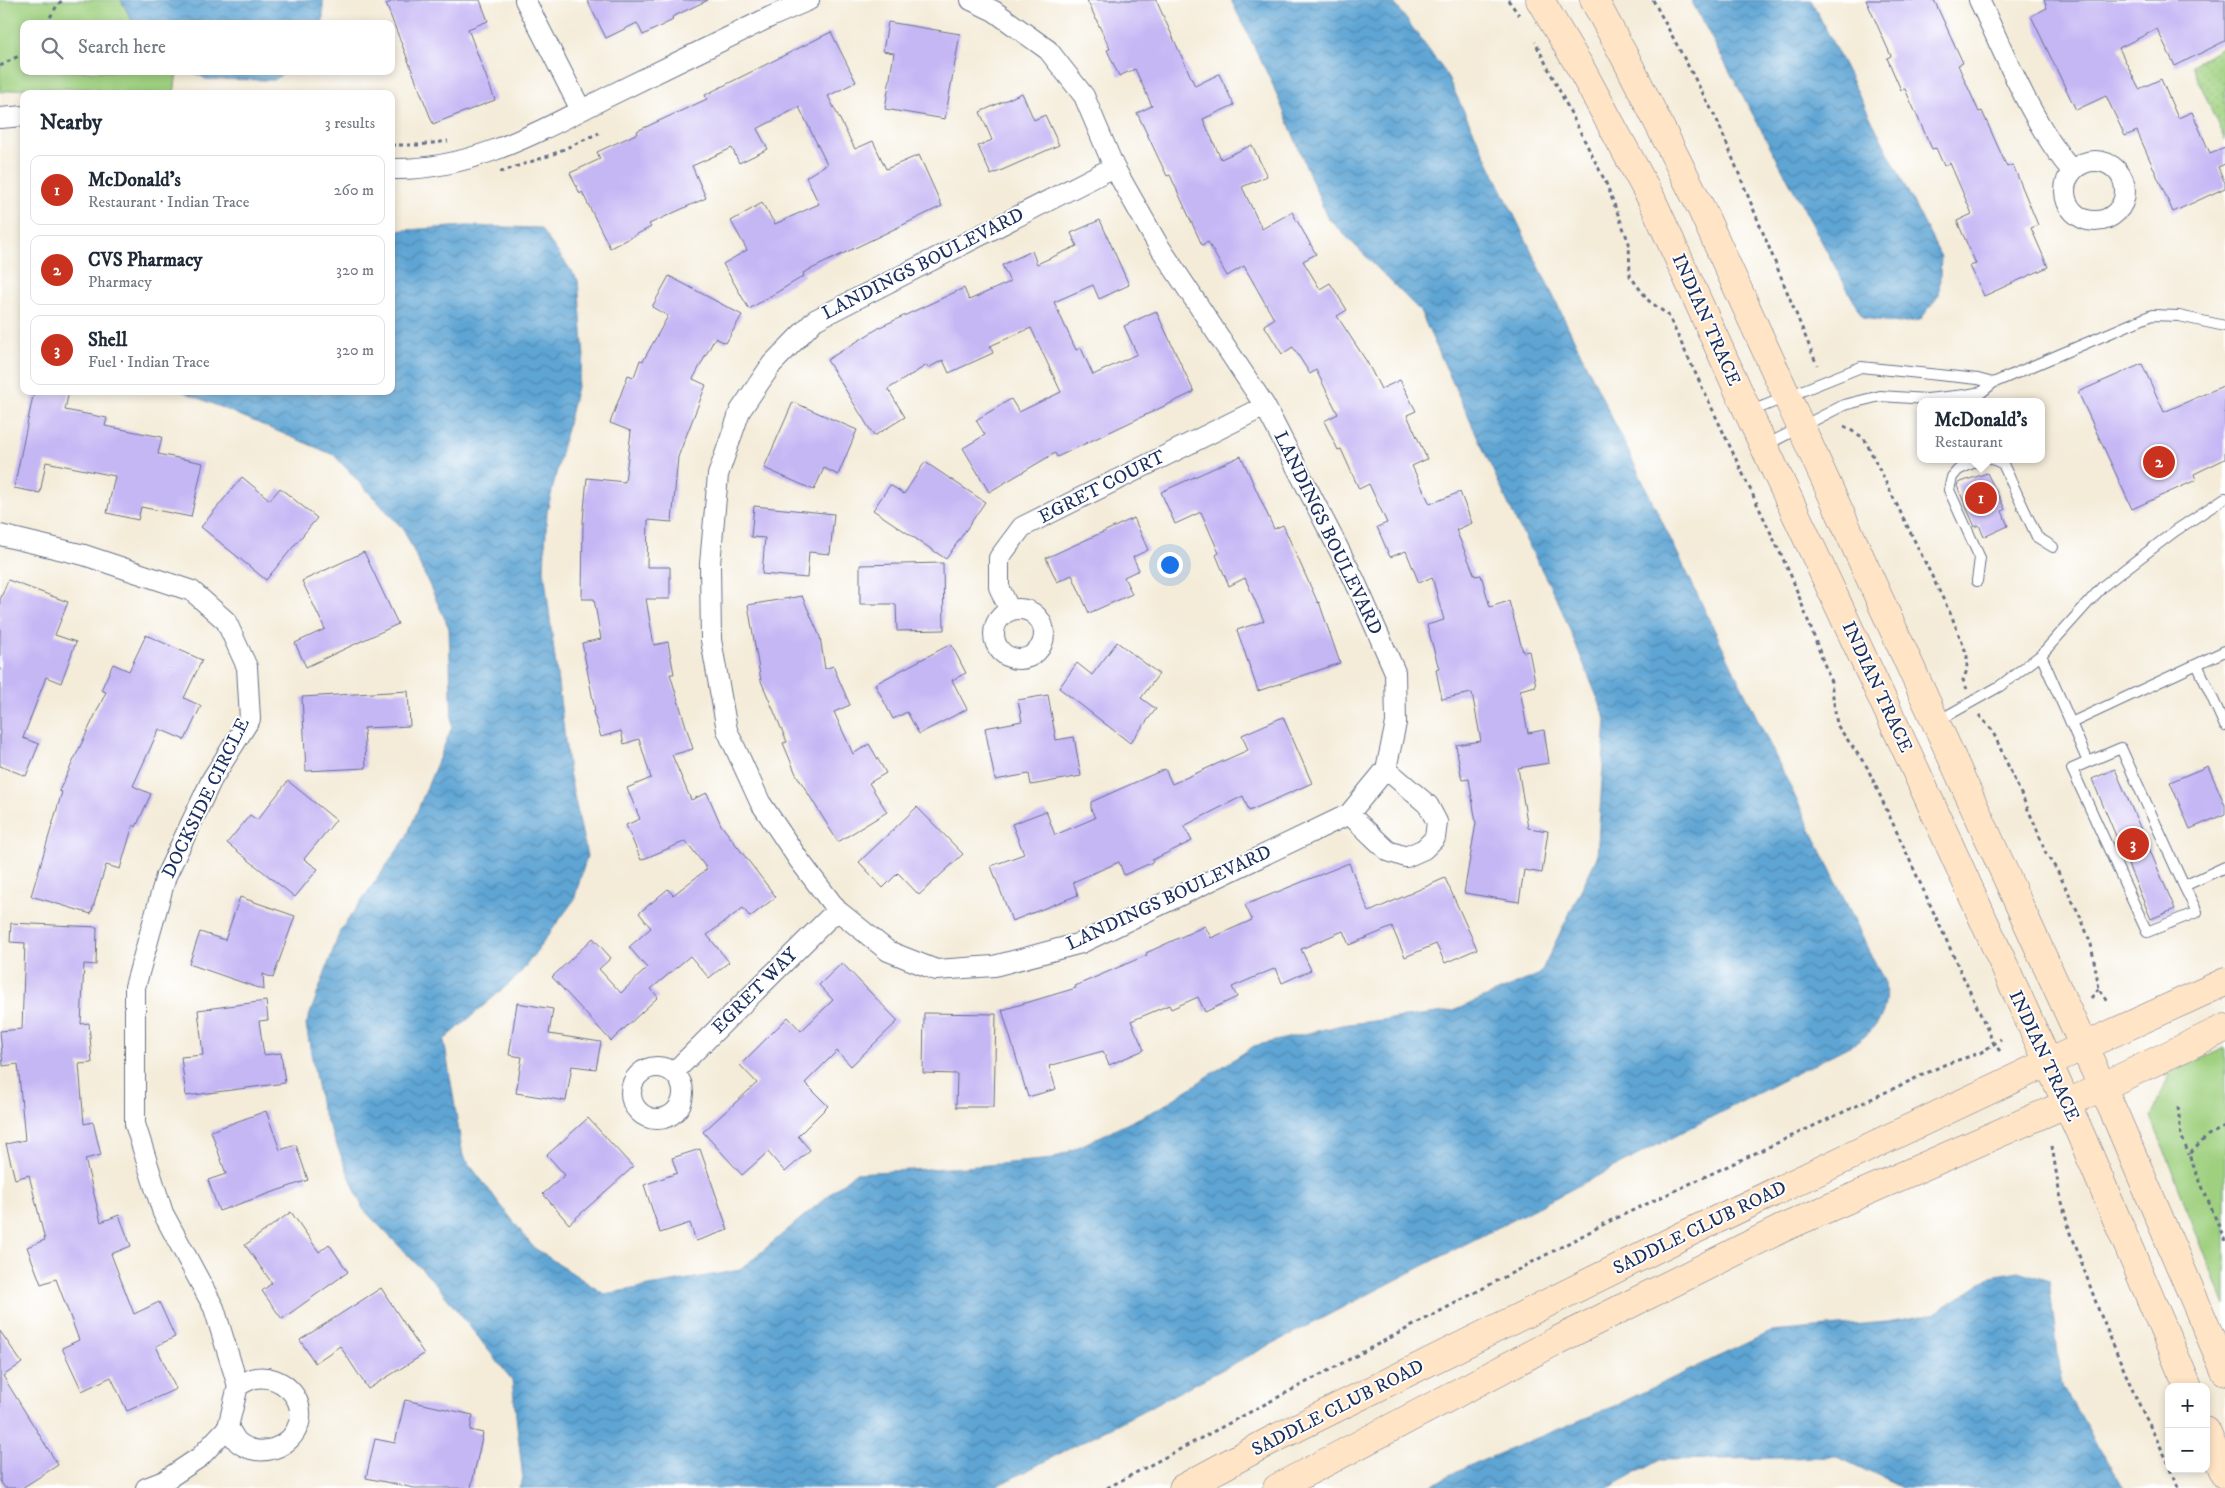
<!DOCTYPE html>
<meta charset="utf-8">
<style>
:root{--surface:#fff;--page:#f6f6f7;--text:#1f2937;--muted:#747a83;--line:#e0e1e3;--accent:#c8321e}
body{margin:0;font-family:"IM FELL DW Pica",serif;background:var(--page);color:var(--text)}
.controls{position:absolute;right:15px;bottom:15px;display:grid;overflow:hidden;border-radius:10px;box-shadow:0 2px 8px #0003}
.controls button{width:45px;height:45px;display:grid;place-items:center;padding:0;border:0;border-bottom:1px solid var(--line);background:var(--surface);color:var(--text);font:25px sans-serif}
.you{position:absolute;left:1169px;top:564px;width:18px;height:18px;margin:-12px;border:4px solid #fff;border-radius:50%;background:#1a73e8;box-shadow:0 0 0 8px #1a73e833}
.badge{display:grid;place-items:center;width:32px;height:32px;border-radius:50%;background:var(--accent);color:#fff;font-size:16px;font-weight:700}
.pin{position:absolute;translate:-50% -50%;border:2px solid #fff;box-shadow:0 1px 5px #0006}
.popup{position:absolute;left:1917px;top:398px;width:128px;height:65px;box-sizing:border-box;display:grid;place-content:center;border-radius:10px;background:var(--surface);filter:drop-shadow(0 1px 4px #0005);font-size:16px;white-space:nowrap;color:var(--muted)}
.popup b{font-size:19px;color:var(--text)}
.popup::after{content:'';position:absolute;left:50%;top:100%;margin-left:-10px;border:10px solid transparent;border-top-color:var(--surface)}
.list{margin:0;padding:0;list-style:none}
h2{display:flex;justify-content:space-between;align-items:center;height:65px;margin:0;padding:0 20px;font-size:21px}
h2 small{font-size:16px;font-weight:400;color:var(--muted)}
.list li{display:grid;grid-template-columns:32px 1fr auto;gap:15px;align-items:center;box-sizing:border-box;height:70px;margin:0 10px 10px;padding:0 10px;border:1px solid var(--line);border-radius:10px}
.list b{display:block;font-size:19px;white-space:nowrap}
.list p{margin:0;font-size:16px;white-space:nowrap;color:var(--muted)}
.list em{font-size:16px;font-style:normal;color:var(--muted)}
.icon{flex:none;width:28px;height:28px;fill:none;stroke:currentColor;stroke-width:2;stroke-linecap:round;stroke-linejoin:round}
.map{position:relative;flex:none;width:2225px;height:1488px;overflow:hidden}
.search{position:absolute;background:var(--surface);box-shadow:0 2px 8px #0003;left:20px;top:20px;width:375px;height:55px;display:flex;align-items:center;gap:12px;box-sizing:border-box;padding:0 18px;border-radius:10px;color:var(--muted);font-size:19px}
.panel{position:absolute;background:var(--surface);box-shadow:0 2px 8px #0003;left:20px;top:90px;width:375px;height:305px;border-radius:10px}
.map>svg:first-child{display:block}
</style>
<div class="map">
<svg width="2225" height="1488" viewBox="0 0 2225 1488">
<defs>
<pattern id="grass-dots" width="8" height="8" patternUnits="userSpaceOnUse" patternTransform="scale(1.25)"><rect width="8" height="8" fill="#9fd07f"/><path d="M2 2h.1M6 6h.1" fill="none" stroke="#88b370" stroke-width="1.8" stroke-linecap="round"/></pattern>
<pattern id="water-waves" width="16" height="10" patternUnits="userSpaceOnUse" patternTransform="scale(1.25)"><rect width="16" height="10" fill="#5ea5d4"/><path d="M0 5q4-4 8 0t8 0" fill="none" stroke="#4d87af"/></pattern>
</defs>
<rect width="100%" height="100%" fill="#fff"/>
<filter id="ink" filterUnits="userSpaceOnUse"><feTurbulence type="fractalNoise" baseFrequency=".02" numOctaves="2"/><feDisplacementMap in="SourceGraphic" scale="10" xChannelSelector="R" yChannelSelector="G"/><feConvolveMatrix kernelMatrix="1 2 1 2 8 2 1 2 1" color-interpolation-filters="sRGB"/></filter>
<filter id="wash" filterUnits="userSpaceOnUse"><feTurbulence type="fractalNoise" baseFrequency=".0096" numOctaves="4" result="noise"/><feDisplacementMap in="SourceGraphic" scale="20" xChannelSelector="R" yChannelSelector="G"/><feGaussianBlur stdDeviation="1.12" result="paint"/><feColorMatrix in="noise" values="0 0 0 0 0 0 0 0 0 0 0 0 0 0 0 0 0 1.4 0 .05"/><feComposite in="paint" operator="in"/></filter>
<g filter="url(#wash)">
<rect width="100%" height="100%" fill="#f4ecd9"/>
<!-- grass -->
<path fill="url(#grass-dots)" stroke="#5d806e" d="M2225,45V141L2192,65Z"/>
<!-- green -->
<path fill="#9fd07f" stroke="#5d806e" d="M0,0H121L134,24H24V71H177L174,94H124L89,89L26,88L0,92Z
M2225,1048V1306L2151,1117L2170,1073Z"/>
<!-- water -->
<path fill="url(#water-waves)" stroke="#3c6a99" d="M121,0H323V24H134Z
M1231,0H1392L1445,72L1885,983C1888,1011 1880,1026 1857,1042L993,1488H519L523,1479L512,1380L436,1284L363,1209L321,1107L306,1025L340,931L406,838L452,727L449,628L404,530L334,455L182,391H391V231L467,226L540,228L578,280L584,357L547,512L544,570L569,772L587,856L574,900L519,975L444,1040L463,1156L533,1247L604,1294L740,1270L855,1173L966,1167L1053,1159L1160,1108L1254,1046L1342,1025L1453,1011L1540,974L1597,857L1606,719L1559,603L1517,523L1420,311L1327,217L1272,83Z
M1691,0H1811L1941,257L1939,295L1920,320L1899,323L1863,318Z
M191,71H286L274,80L206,79Z
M2019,1271L2049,1281L2062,1386L2123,1488H1902L1838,1457L1660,1460L1608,1488H1427L1455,1472L1612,1407L1770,1332L1887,1322L1934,1314L1991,1276Z"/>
<g id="blocks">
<!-- building -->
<path fill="#c5b6f4" d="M396,0H480L488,21L468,29L495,100L433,124L386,4Z
M587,0H708L672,17L673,20L643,35L637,23L606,38Z
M1087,0H1156L1195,86L1219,74L1234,105L1203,119L1221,159L1252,145L1267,176L1242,187L1262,229L1292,212L1316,254L1303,261L1320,289L1330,283L1347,310L1337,316L1367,362L1381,389L1400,380L1416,411L1407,415L1427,459L1412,466L1430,504L1460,492L1472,523L1456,530L1475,576L1481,575L1490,607L1509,601L1523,652L1529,651L1536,686L1520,690L1528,733L1544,730L1549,763L1518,768L1528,828L1548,831L1542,873L1524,870L1519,902L1464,893L1476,823L1469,779L1462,780L1456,745L1481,741L1472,693L1442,699L1436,670L1439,669L1427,625L1444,620L1432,577L1419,583L1406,551L1390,557L1377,527L1387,523L1369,484L1359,489L1341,449L1338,450L1324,421L1338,414L1316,370L1310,374L1293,347L1282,354L1264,325L1274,319L1244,266L1227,276L1208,242L1202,245L1170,175L1167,176L1137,113L1152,106L1135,69L1119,76L1107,50L1110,49Z
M1866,0H1934L1963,63L1958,65L1979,112L1982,111L2007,167L2013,165L2038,225L2031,228L2048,267L1984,296L1970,266L1976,264L1957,221L1972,214L1950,163L1944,166L1936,148L1932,149L1905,89L1901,90L1887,58L1891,56Z
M2044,0H2225V41L2175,66L2157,29L2119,48L2139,89L2161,79L2178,118L2192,112L2210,153L2225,147V164L2218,167L2225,183V188L2173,212L2137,131L2125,136L2106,96L2076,110L2031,16L2047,8Z
M888,22L960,34L945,119L885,109L894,53L883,51Z
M831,32L856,82L828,96L855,149L873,141L886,169L919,155L942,206L803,273L804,276L749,309L723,264L747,250L731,221L762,203L775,224L819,204L806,177L827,164L799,107L757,129L768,149L739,163L732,148L692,166L706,198L649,224L651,227L610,248L582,192L580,194L570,173L600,159L597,152L638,133L637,131L707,99L705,95Z
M1022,93L1034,120L1045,115L1059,145L991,175L978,146L992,140L980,112Z
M1100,220L1129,285L1099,299L1093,285L1054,302L1076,350L1081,348L1093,375L1137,354L1124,326L1156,311L1194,392L1057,457L1055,453L989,492L963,448L985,435L976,420L1011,399L1019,412L1061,392L1031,328L990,346L993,353L949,373L943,360L928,368L927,365L888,389L905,417L874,436L827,360L882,326L964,288L969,300L1010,282L1002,265L1032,251L1037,264L1077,246L1071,233Z
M669,276L742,315L726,343L715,338L693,379L706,385L678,457L672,522L648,520L647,567H670V599H646L654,645L668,642L674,674H670L693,749L672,755L691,800L707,793L721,825L776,897L750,917L743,908L707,935L729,962L709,978L690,956L651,989L658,997L611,1041L552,977L593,938L611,958L599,969L621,993L647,968L629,947L651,928L639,913L668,889L673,895L707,869L686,841L641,860L626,825L640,819L627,788L651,778L639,739L624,744L621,731L601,737L593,712L595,711L582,643L601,639L594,599H582L583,521L587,478L625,482L631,431L610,423L628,375L634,377L640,360L643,361L668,316L652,307Z
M2142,364L2164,412L2225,385V459L2194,474L2196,480L2132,509L2078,392Z
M34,391H69L65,410L107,418L105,426L162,437L158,454L203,463L191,517L141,507L138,520L107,513L115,476L46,462L40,493L14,488Z
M793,402L857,430L838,475L824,468L814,490L764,468Z
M1241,456L1274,529L1283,525L1318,603L1319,602L1340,663L1258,691L1237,630L1264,621L1245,578L1229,586L1216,555L1219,553L1201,512L1175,524L1161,492Z
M925,462L985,502L946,559L873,510L890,485L904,494Z
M1987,473L2005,509L2002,511L2008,526L1984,537L1979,525L1975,527L1957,486L1958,483Z
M242,477L270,500L280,488L317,518L266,580L201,527Z
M754,506L834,514L830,554L809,552L807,578L762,574L765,538L751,537Z
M1134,518L1148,550L1133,557L1139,570L1124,577L1132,594L1089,613L1072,575L1057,582L1046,558Z
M364,552L398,624L306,667L295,643L325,629L302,581Z
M943,563L944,630L897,631L896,604H860V565Z
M8,580L68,602L55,635L76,642L61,683L46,677L23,738L39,744L26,776L0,766V600Z
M802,596L820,637L825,669L833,666L850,705L834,712L853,754L869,744L886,773L869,783L887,812L838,842L796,774L783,743L787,742L761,681L748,605Z
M146,635L202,660L184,698L201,706L185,740L159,729L133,786L151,794L136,827L133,825L120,869L106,865L91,914L31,896L62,792L59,791L106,692L101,690L113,664L129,671Z
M1117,642L1159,674L1141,698L1156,709L1130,743L1059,688L1077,663L1092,675Z
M951,644L966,673L952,680L967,709L919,734L907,712L893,719L875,684Z
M408,691L410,726L364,728L366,768L306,771L302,697Z
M1048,695L1056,740L1074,737L1081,776L1031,785L1029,774L995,780L985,728L1022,721L1018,700Z
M1283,717L1312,783L1249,811L1243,796L1184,826L1192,841L1152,860L1153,862L1124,875L1119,862L1073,882L1078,895L1012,921L991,866L1024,854L1012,824L1046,811L1055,835L1095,818L1091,809V802L1165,769L1172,784L1248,750L1242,735Z
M2208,766L2225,805V814L2190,829L2170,782Z
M2115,769L2175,909L2151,919L2092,779Z
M288,781L336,820L304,859L318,869L295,897L227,843L250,815L257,820Z
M917,807L963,854L919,895L898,873L883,888L859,862Z
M1349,863L1369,912L1445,878L1477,949L1445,963L1436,944L1405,957L1392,927L1349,945L1343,931L1301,949L1311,970L1282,983L1276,968L1232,987L1237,997L1205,1012L1198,997L1171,1009L1169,1005L1131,1021L1144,1050L1109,1065L1103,1051L1049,1066L1056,1089L1028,1097L1002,1010L1076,988L1075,986L1147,955L1146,953L1205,926L1211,938L1252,920L1245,905Z
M240,897L295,916L273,978L263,974L264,990L189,964L200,932L225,940Z
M11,923L97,927L96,965L84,964L81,1024L89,1023L92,1063L79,1064L84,1124L93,1122L101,1155L85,1159L101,1222L119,1215L131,1246L111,1254L134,1314L159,1302L175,1337L156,1346L176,1389L127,1411L111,1377L82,1391L62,1348L79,1340L56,1279L41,1284L27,1247L45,1240L29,1175L15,1179L6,1144L25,1140L18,1064L3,1066L0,1031L22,1029L25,943L10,942Z
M842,963L898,1021L851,1066L837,1051L805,1083L828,1106L798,1136L810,1150L785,1172L768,1152L742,1175L703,1132L757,1083L740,1065L788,1017L801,1031L833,1000L819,985Z
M266,1001L268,1020L259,1021L264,1055L281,1053L285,1083L186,1096L181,1057L203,1055L198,1010Z
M517,1003L553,1009L549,1034L601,1042L596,1069L572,1066L566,1101L516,1093L522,1057L509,1055Z
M924,1013L996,1014L994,1107H956L957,1074L923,1073Z
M266,1111L280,1150L296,1145L308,1180L219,1211L208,1180L226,1174L211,1131Z
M588,1118L633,1167L569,1224L543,1194L565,1175L547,1155Z
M700,1149L728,1230L696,1241L690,1223L660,1233L644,1185L677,1173L672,1158Z
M291,1212L319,1252L329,1244L348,1272L282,1319L262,1291L272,1283L245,1245Z
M381,1288L424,1354L368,1389L340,1346L315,1363L300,1340Z
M0,1331L22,1363L3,1376L58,1465L22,1488H5L0,1481Z
M405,1400L473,1415L470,1430L483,1433L471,1488H414L366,1478L375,1439L395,1443Z"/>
</g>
</g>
<g filter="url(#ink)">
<use href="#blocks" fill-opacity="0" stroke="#677189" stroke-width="1"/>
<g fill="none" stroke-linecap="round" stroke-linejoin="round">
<!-- lane casing -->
<g stroke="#677189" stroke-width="12">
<path id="lane" d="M1749,412L1861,367L1978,379L1993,383
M1766,445L1844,405L1880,396L1927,399L1965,395L1982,392L1993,383L2152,315L2179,316L2225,326
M1993,459L2003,464L2037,537L2053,547
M1977,581L1980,558L1949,490L1952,477L1958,470L1981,459
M2041,655L2071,723L2225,651
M2197,664L2225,726
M1936,722L2000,686L2041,655L2103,586L2175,531L2225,498
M2071,723L2088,762L2121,748L2184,886L2225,867
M2088,762L2072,769L2147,932L2197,912L2184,886"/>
</g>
<!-- street casing -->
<g stroke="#677189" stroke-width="22">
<path id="street" d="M525,0L581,110
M971,0L994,11L1048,50L1084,96L1114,167L1157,243L1265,406L1354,579L1395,672L1396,723L1386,769L1349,814L1081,943L994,966L936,970L888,951L837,910L799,860L760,802L727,730L711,640L710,564L718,475L740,411L772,364L815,320L1114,167
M1979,0C2006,56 2032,124 2072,171
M0,118L24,116
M2065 191a30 30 0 1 1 60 0a30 30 0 1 1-60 0Z
M391,169C471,171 540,131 609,96C663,70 716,43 770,17L809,0
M0,535L84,555L192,591L226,621L247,667L250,719L212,779L166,876L135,987V1124L163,1213L214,1308L238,1386L228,1427L200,1457L164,1481L146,1488
M994 634a25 25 0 1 1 50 0a25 25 0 1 1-50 0Z
M1010,611L999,587V558L1022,527L1265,406
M1349,814L1388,851L1406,857L1424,849L1435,838L1437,822L1428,805L1386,769
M631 1093a26 26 0 1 1 52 0a26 26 0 1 1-52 0Z
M674,1072L837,910
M228,1427C231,1432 235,1440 239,1443C260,1459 292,1448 299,1423C306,1397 280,1374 256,1378C250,1379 243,1383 238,1386"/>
</g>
<!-- secondary casing -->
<g stroke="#677189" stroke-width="29">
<path id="secondary" d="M1540,0L1580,67L1652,200L1748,412L1916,771L2080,1133L2188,1387
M1594,0L1627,61L1700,206L2116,1117L2225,1371
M2206,1431L2225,1475
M1183,1488L1268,1442L1686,1234L2047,1063L2225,982
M1277,1488L1556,1341L1783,1228L2066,1104L2225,1028"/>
</g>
<!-- path -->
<path stroke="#677189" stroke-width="3" stroke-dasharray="4 4" stroke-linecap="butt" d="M1508,0L1519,15
M1653,0L1717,120L1817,365
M46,24L58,4L63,0
M0,66L24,53
M391,145H419L448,141
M500,172L551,155L599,133
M1844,426L1864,438L1952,617L1967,655V670L1963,680L1967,689
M1979,715L1992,730L2036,827L2046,854L2057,870L2081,918L2091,944L2099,988
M2091,998L2099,988L2108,1002
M2000,1051L1994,1044L2001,1039
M2178,1107L2181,1135L2189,1155
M2225,1127L2208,1135L2189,1155L2225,1241
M2052,1146L2059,1190L2067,1222L2099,1311L2136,1398L2169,1464
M2171,1469L2178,1488
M1107,1488L1608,1222L1946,1064L1980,1053L1994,1044L1867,767L1837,725L1831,682L1792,578L1668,315L1649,301L1630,276L1629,243L1606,183L1535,42"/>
<!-- lane -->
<use href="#lane" stroke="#fff" stroke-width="10"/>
<!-- street -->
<use href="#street" stroke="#fff" stroke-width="20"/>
<!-- secondary -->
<use href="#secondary" stroke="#ffe4c6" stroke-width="28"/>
</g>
</g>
<g text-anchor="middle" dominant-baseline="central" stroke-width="4" stroke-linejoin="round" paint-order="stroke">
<!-- street labels -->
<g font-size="19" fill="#1b2f5e" stroke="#fff">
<text transform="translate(923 264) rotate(-27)">LANDINGS BOULEVARD</text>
<text transform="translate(1706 320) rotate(66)">INDIAN TRACE</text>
<text transform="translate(1102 487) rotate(-27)">EGRET COURT</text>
<text transform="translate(1328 533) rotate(64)">LANDINGS BOULEVARD</text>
<text transform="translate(1877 687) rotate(65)">INDIAN TRACE</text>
<text transform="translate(206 798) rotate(-64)">DOCKSIDE CIRCLE</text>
<text transform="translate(1169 898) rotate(-25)">LANDINGS BOULEVARD</text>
<text transform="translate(755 991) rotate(-45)">EGRET WAY</text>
<text transform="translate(2044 1056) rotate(65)">INDIAN TRACE</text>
<text transform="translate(1700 1228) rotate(-26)">SADDLE CLUB ROAD</text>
<text transform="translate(1338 1408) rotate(-27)">SADDLE CLUB ROAD</text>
</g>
</g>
</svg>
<div class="controls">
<button>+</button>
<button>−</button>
</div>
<div class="you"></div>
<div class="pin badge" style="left:1981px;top:498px">1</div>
<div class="popup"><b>McDonald's</b>Restaurant</div>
<div class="pin badge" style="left:2159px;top:462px">2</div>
<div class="pin badge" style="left:2133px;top:844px">3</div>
<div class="search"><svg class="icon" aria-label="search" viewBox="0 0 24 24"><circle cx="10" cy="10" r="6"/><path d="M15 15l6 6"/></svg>Search here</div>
<section class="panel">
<h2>Nearby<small>3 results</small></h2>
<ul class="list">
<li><span class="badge">1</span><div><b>McDonald's</b><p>Restaurant · Indian Trace</p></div><em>260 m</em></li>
<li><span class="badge">2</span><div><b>CVS Pharmacy</b><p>Pharmacy</p></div><em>320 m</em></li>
<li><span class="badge">3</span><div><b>Shell</b><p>Fuel · Indian Trace</p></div><em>320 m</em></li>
</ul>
</section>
</div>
